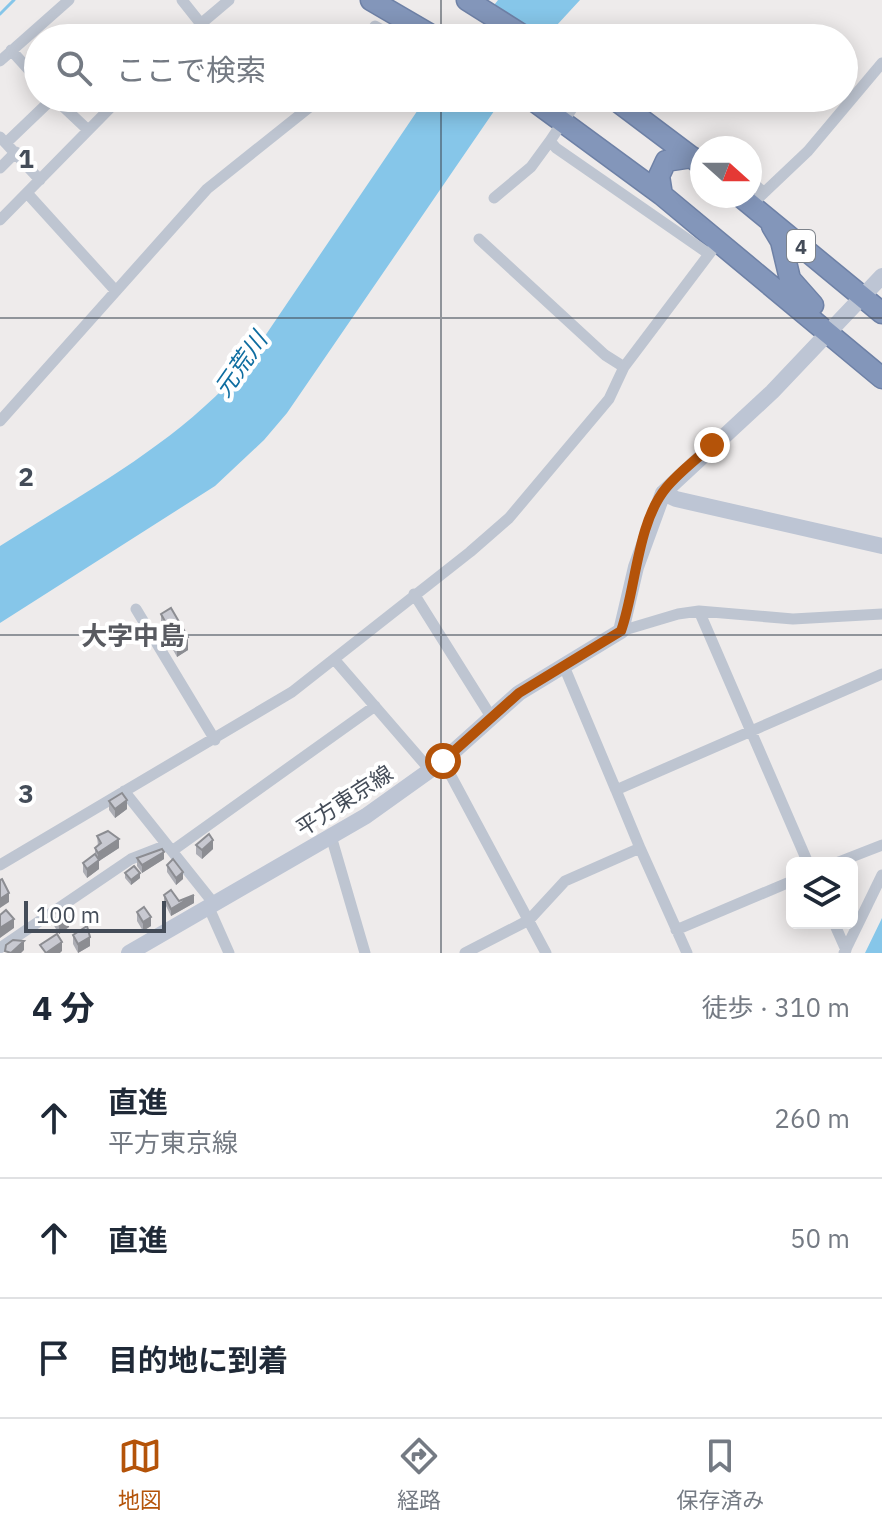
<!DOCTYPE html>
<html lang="ja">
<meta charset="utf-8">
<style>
:root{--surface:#fff;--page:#f2f2f3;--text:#1f2937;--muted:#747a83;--line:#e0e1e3;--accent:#b45309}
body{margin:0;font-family:"IBM Plex Sans","Noto Sans JP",sans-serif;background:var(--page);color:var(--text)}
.controls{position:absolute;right:24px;bottom:24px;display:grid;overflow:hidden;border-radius:12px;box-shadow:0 4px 20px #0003}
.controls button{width:72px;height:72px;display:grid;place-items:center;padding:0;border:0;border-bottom:2px solid var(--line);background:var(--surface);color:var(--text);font:40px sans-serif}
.compass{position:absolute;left:690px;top:136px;width:72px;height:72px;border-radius:50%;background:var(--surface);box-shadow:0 4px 20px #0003;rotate:111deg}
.scale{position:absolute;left:24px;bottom:20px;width:142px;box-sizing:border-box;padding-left:8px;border:4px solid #444c58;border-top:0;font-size:22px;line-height:28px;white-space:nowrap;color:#444c58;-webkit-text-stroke:6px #fff;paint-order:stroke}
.stop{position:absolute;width:24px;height:24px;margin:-18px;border:6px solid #b45309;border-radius:50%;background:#fff}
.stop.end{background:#b45309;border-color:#fff;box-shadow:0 2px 8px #0008}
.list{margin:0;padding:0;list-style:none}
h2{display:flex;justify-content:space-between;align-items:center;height:104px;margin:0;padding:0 32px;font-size:34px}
h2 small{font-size:26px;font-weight:400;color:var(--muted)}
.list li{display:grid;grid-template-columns:52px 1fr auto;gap:24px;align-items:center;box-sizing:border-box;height:120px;padding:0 32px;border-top:2px solid var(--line)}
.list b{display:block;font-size:30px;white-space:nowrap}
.list p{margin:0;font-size:26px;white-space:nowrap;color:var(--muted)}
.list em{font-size:26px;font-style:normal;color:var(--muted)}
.icon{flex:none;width:44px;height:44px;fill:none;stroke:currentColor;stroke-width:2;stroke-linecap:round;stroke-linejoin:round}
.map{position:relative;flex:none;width:882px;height:953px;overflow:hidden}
.search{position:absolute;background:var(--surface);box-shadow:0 4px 20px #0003;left:24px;right:24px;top:24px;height:88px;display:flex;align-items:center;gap:20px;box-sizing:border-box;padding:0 28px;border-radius:44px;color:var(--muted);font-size:30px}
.sheet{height:464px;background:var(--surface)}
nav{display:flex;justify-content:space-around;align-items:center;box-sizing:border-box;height:112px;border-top:2px solid var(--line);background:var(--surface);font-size:22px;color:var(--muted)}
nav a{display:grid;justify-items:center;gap:4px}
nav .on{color:var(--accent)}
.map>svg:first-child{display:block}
</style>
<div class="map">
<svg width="882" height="953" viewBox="0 0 882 953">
<rect width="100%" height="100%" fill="#eeebeb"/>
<!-- water -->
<path fill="#86c6e9" d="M498,0H580L545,38H469Z
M426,98H503L287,413L264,440L215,486L0,623V546C86,491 179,443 246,364Z
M882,918V953H865Z"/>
<!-- pier -->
<path fill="#eeebeb" d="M491,3L530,28L544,38H465Z"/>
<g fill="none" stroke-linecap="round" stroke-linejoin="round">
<!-- stream -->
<path stroke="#86c6e9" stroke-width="3" d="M0,14L14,0"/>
<!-- highway casing -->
<g stroke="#6e81a6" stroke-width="23">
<path id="highway" d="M371,0L436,38
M467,0L527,38
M530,98L662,195L882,378
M613,98L702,165
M662,195L659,176L666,161L692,157
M740,196L882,313
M772,226L781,241L790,279L813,305"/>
</g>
<!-- street -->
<path stroke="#bec5d1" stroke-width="11" d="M182,0L201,24
M184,38L229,0
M367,38L375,26L393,36
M11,50L38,80
M0,61L69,0
M54,98L88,130
M567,116L579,98
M558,129L550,141L556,148L709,254
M0,137L40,180
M6,143L53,98
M0,168L16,152
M750,180L763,192
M27,193L114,289
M494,198L531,167L550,141
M751,205L808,151L882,63
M0,220L120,98
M479,239L605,355L624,367
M0,421L207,189L321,98
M414,594L490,715
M136,609L215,740
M699,611L808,863
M621,631L678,614L699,611L793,619L882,614
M334,659L430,770
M563,664L616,790
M443,761L546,953
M124,791L215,905
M331,836L365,953
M640,848L687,953
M172,851L375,706
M836,863L882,845
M0,865L292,692L470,552L509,518L609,399L624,367L719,241
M209,908L229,953
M834,923L846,950
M676,930L792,881
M0,948L131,859L167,845
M465,953L529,920L565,881L640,848L616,790L882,674
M844,953L882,875"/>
<!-- secondary -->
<path stroke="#bdc5d4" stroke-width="16" d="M663,493L772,392L882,276
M129,953L366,816L443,761L519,693L621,631L636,567L663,493L676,499L882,546"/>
<!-- highway -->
<use href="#highway" stroke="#8396ba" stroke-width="20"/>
</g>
<!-- wall -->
<path fill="#acadb4" d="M161,614L188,650L177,657L161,628Z
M109,801L127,809L115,818L109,810Z
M97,836L119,848L99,861V869L87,878L83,872V863L95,854V848L98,846Z
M196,845L213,849L202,859L196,854Z
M137,858L164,859L142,873L137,866Z
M167,865L183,879L176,885L167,872Z
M125,873L140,878L131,885L125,878Z
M164,895L179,901L194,903L171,916L164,902Z
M137,912L151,926L143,931L137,921Z
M53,915L69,927L59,934L53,924Z
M73,935L90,946L78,953L73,944Z"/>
<!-- shaded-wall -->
<path fill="#8c8d92" d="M188,637V650L177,657V643Z
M127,800V809L115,818V809Z
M119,839V848L99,861V869L87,878V869L98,861V853Z
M213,840V849L202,859V850Z
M164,852V859L142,873V865Z
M183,872V879L176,885V878Z
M140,873V878L131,885V880Z
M9,893V902L0,908V899Z
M194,895V903L171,916V909Z
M151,917V926L143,931V922Z
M69,918V927L59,934V925Z
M14,919V928L0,938V928Z
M90,937V946L78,953V944Z
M24,941V950L21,953H11Z
M62,942V951L60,953H46Z"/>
<!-- building -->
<path fill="#c8c9d1" stroke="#8c8d92" stroke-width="2" d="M171,608L188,637L177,643L161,614Z
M122,793L127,800L115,809L109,801Z
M108,831L119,839L98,853L95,848L101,843L97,836Z
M209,834L213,840L202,850L196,845Z
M162,849L164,852L142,865L137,858Z
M95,854L99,860L87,869L83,863Z
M173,859L183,872L176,878L167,865Z
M134,866L140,873L131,880L125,873Z
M2,879L9,893L0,899V880Z
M171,890L179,901L194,895L171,909L164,895Z
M144,907L151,917L143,922L137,912Z
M62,908L69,918L59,925L53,915Z
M6,910L14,919L0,928V915Z
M87,926L90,937L78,944L73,935Z
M57,934L62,942L46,953L40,945Z
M13,940L24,941L11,953L5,951L6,945Z"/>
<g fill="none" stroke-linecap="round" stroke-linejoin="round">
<!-- route -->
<path stroke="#b45309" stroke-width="10" d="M443,761L519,693L621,631C636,589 637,523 666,488C679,472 697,459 712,445"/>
</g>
<!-- grid -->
<path fill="none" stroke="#444c58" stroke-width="2" stroke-opacity="0.55" d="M441,0V38M441,98V953M0,318H882M0,635H882"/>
<g text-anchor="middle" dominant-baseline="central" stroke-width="8" stroke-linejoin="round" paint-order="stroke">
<!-- shield labels -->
<rect fill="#fff" stroke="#7c828a" stroke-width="2" x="787" y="230" width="28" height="32" rx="6"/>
<g font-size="20" font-weight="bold" fill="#444c58">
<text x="801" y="246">4</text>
</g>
<!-- street labels -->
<g font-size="22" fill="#444c58" stroke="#fff">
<text transform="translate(344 800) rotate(-33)">平方東京線</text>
</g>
<!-- water labels -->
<g font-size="24" font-style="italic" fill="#0e6da0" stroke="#fff">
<text transform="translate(240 364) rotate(-55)">元荒川</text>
</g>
<!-- quarter labels -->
<g font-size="26" font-weight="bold" fill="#585a60" stroke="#fff">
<text x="133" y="635">大字中島</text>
</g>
</g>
<g font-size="26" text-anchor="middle" font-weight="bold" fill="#444c58" stroke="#fff" stroke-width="8" stroke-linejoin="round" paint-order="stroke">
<text x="26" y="168">1</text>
<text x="26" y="486">2</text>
<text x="26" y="803">3</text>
</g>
</svg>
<div class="controls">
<button><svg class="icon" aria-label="layers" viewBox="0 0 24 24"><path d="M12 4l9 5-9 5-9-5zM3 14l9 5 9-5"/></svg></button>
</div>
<svg class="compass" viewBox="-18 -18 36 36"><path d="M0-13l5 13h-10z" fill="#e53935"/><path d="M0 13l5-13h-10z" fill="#747a83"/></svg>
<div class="scale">100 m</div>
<div class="stop" style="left:443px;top:761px"></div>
<div class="stop end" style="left:712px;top:445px"></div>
<div class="search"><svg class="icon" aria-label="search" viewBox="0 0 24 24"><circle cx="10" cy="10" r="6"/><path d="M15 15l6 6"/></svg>ここで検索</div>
</div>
<section class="sheet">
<h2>4 分<small>徒歩 · 310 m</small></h2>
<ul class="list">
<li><svg class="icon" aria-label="ahead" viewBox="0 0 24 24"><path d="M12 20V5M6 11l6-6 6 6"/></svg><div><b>直進</b><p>平方東京線</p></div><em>260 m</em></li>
<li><svg class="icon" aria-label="ahead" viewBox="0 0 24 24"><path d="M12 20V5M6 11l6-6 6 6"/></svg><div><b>直進</b></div><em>50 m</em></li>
<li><svg class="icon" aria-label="arrive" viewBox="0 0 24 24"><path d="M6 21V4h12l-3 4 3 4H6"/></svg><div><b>目的地に到着</b></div></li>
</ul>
</section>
<nav>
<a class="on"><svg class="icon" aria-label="map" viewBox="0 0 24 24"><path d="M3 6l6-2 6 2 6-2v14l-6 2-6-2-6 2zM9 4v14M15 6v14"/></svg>地図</a>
<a><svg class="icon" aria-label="directions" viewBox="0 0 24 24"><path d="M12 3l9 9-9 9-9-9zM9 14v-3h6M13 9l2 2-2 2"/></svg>経路</a>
<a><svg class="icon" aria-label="saved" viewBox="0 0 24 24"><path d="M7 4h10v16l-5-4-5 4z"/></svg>保存済み</a>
</nav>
